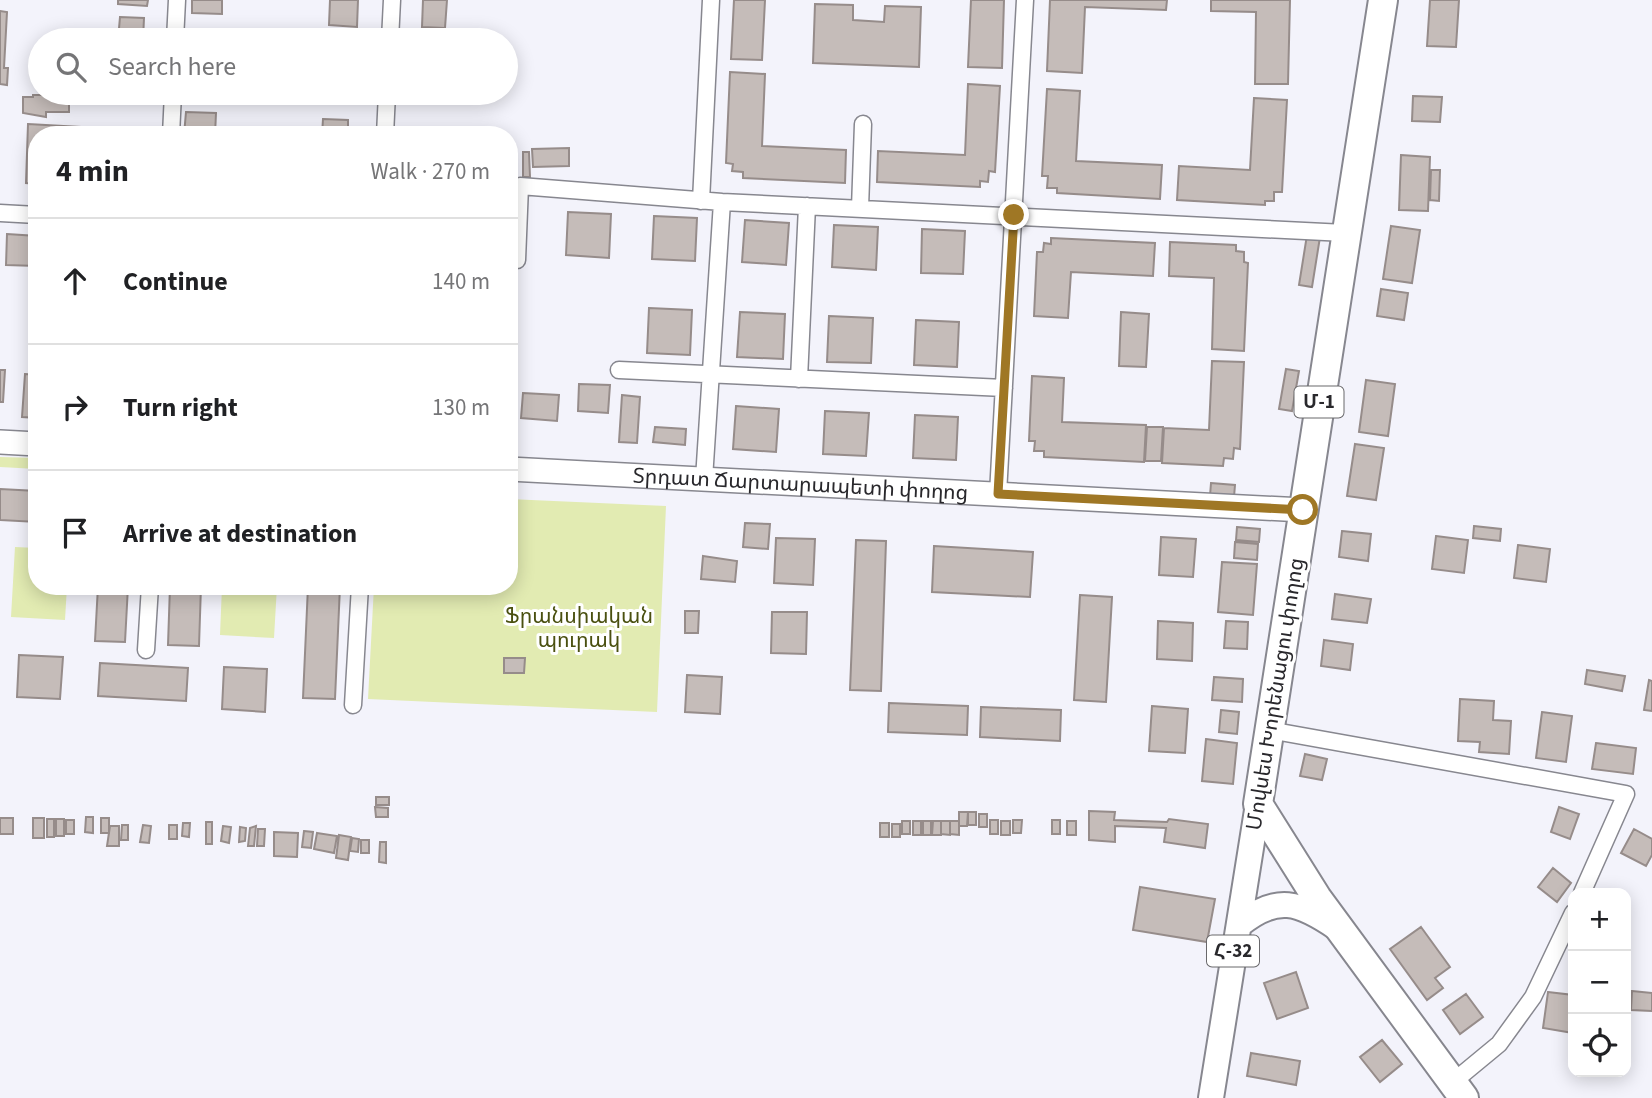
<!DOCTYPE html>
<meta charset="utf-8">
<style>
:root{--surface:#fff;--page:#f6f6f6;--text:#202124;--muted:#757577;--line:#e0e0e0}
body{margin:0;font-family:"Source Sans 3","Noto Sans Armenian",sans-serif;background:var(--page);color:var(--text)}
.controls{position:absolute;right:21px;bottom:21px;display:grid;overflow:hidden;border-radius:14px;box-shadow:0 4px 18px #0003}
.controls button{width:63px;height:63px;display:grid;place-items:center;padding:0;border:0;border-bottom:2px solid var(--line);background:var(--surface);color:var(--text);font:35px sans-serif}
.stop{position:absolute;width:21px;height:21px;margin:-16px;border:5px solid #9f7725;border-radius:50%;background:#fff}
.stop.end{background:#9f7725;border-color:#fff;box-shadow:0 2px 7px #0008}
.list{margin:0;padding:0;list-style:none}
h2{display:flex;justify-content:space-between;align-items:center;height:91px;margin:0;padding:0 28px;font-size:30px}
h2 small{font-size:23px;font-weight:400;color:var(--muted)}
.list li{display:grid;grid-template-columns:46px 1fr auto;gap:21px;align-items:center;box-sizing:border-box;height:126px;padding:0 28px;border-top:2px solid var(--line)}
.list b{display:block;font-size:26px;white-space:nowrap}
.list em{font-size:23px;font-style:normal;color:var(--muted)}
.icon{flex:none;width:38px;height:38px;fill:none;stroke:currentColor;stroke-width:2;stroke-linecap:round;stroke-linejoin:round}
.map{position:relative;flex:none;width:1652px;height:1098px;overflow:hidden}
.search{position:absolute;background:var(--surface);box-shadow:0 4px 18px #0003;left:28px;top:28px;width:490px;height:77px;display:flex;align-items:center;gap:18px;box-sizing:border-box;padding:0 24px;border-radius:38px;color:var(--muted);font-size:26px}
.panel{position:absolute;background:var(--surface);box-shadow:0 4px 18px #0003;left:28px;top:126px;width:490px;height:469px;border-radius:28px}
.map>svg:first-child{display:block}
</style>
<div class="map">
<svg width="1652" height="1098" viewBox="0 0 1652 1098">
<rect width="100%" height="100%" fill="#f3f3fb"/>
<!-- green -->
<path fill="#e2ebb2" d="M0,457L37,458V469L0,467Z
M509,499L666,506L657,712L368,699L374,586H509Z
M15,547L37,548V586H67L65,620L11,617Z
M222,586H277L274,638L220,635Z"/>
<!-- building -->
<path fill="#c5bcb9" stroke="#968c8a" stroke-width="2" d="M118,0H148L147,6L118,4Z
M192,0H222V14L192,13Z
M330,0H358L357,27L329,25Z
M423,0H447L445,28L422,27Z
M734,0H765L762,60L731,59Z
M971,0H1004L1002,68L968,67Z
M1050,0H1167L1166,10L1085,7L1082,73L1047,71Z
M1211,0H1290L1288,84H1255L1256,12L1211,11Z
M1430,0H1459L1456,47L1427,46Z
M815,4L853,5V20L884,22L885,6L921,7L919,67L813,63Z
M0,11L7,12L4,68H8L7,85L0,84Z
M120,17L144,18L143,40H118Z
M425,29L442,30V40H425Z
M730,72L765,74L762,146L846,150L845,183L743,178V172L732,171L733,164L726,163Z
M968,84L1000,86L995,172L989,171L988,182L980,181V187L877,182L878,151L965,155Z
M1047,89L1080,91L1076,161L1162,165L1160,199L1057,193V188H1047L1048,176H1042Z
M325,93H354L353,101L325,99Z
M33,95H69V112H46V117L23,113V97H33Z
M1413,96L1442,97L1440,122L1412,121Z
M1254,98L1287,100L1282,192H1274V201H1265V205L1177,200L1179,166L1250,170Z
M186,112L216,113L215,135H184Z
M323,119L348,120V135H322Z
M28,124L98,128V135H37V184L26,183Z
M135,129L151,130V135H135Z
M569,148V166L533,167L532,149Z
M523,152H529L530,177H523Z
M1401,155L1430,157L1428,211L1399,210Z
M1431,170H1440L1439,201L1430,200Z
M568,212L611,214L609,258L566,255Z
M654,216L697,218L695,261L652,259Z
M745,220L789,223L786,265L742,262Z
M834,225L878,227L876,270L832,267Z
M1391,226L1420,230L1412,283L1383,279Z
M922,229L965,231L963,274L921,273Z
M7,234L37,236V266L6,265Z
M1307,235L1320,237L1312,287L1299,285Z
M1051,238L1155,243L1153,276L1071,272L1068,318L1034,316L1037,252H1043L1044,243L1051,244Z
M1170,242L1236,245V251L1244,252V262L1248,263L1244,351L1212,349L1214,278L1169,276Z
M1381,289L1408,293L1404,320L1377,316Z
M649,308L692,310L690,355L647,353Z
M740,312L785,314L783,359L737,357Z
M1121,312L1149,314L1146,367L1119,366Z
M829,316L873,318L871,363L827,362Z
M916,320L959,322L957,367L914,365Z
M1212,361L1244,362L1240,449L1234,448L1233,459L1224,458L1223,466L1162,463L1164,428L1209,430Z
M1286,369L1299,371L1292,411L1279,409Z
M0,370H5L3,402H0Z
M25,374L37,375V418L22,417Z
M1032,376L1064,378L1062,422L1146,425L1144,462L1044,457V451H1034L1035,441H1029Z
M1366,380L1395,384L1388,436L1359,432Z
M579,384L610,385L608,413L578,411Z
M523,393L559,395L557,421L521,418Z
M622,395L640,397L637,443L619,442Z
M736,406L779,409L776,452L733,449Z
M825,411L869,413L866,456L823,454Z
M915,415L958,417L956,460L913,458Z
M655,427L686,429L685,445L653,442Z
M1147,427H1163L1161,461H1145Z
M1355,444L1384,448L1376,500L1347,496Z
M1211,483L1235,485L1234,497L1210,496Z
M0,489L37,491V522L0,520Z
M745,523L770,524L768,549L743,547Z
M1474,526L1501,529L1500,541L1473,538Z
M1237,527L1260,529L1259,542L1236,540Z
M1342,531L1371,534L1368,561L1339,557Z
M1436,536L1468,540L1464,573L1432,569Z
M1161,537L1196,539L1193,577L1159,575Z
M776,538L815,539L813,585L774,583Z
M856,540L886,541L881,691L850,690Z
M1235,542L1258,544L1257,560L1234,558Z
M1518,545L1550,549L1546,582L1514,578Z
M934,546L1033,552L1030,597L932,592Z
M703,556L737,561L735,582L701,579Z
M1222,562L1257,564L1253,615L1218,612Z
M98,586H128L125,642L95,641Z
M170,586H201L199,646L168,645Z
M308,586H340L335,699L303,698Z
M1335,594L1371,599L1367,623L1332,619Z
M1080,595L1112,597L1106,702L1074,700Z
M685,611H699L698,633H685Z
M772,612H807L806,654L771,653Z
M1158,621L1193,623L1192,661L1157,659Z
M1226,621L1248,622L1247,649L1224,648Z
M1324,640L1353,644L1350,670L1321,666Z
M19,655L63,657L60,699L17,697Z
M504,658H525L524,673H504Z
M100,663L188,668L186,701L98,696Z
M224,667L267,669L265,712L222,709Z
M1587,670L1625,676L1622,691L1585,684Z
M687,675L722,677L720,714L685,712Z
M1214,677L1243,679L1242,702L1212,700Z
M1649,680L1652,681V711L1644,710Z
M1460,699L1494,701L1493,720L1511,721L1509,754L1479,752L1480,742L1458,741Z
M889,703L968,706L967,735L888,732Z
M1152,706L1188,709L1185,753L1149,751Z
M981,707L1061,710L1060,741L980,737Z
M1221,710L1239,712L1237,734L1219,732Z
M1542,712L1572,716L1566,762L1536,758Z
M1206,739L1237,743L1233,784L1202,781Z
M1596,743L1636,748L1633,774L1592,769Z
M1305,754L1327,759L1322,780L1300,776Z
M376,797H389V805H376Z
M375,807L388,808V817H376Z
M1559,807L1579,814L1570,839L1551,832Z
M1089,811L1115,812L1114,820L1167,822L1169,819L1208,824L1205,848L1164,842L1166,828L1115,826V842L1089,840Z
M959,812H968L967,826H959Z
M968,812H976V825H968Z
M979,814H987V827H979Z
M86,817H93V833L85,832Z
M0,818H13V834H0Z
M33,818H44V838H33Z
M101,818H109V833H101Z
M47,819H54V837H47Z
M56,819H64V836H56Z
M66,820H74V834H66Z
M990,820H998V834H990Z
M1013,820H1022L1021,833H1013Z
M1052,820H1060V834H1052Z
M902,821H910V834H902Z
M913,821H921V835H913Z
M923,821H931V835H923Z
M933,821H941V835H932Z
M941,821H950V835L941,834Z
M950,821H959V835L950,834Z
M1001,821H1010V835H1001Z
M1067,821H1076V835H1067Z
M206,822H212V844H206Z
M183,823H190L189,837L182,836Z
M880,823H889V837H880Z
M892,824H900V837H892Z
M122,825H128V840H121Z
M143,825L151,826L149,843L140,842Z
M169,825H177V839H169Z
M110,826H119V846H107Z
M223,826L231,827L229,843L221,841Z
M256,826L254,846H248L250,828Z
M240,827L246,828L245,841L239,842Z
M258,829H265L264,846H257Z
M1634,829L1652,839V855L1646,866L1621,853Z
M304,831L313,832L311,848L302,847Z
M274,832L298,833L297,857L274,856Z
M317,833L337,836L334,853L314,849Z
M339,835L351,837L348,860L336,858Z
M352,838L359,839L358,852L350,851Z
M361,840H369V853H361Z
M380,842H386V863L379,862Z
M1553,868L1571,883L1557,902L1538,887Z
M1140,887L1215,899L1207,942L1133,930Z
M1421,927L1450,967L1435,978L1443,988L1427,1000L1390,949Z
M1296,972L1308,1008L1277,1019L1264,983Z
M1632,991L1652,993V1011L1631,1010Z
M1548,992L1573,995V1033L1543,1028Z
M1466,994L1483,1017L1460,1034L1443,1010Z
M1382,1040L1402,1064L1380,1082L1360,1057Z
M1251,1053L1300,1061L1296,1085L1247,1076Z"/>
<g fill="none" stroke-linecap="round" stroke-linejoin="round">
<!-- street casing -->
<g stroke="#87878f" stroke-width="19">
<path id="street" d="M175,40L177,0
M390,40L392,0
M171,135L173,93
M385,135L387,93
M701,201L711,0
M860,208L863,124
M0,213L37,215
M517,260L520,186L722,202L1345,233
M619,370L1004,388
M799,379L807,206
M704,479L722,202
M998,494L1025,0
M146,650L150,586
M353,705L360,586
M1269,730L1626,794L1582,893
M1453,1082L1499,1044L1533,997L1573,913"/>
</g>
<!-- secondary casing -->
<g stroke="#87878f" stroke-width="26">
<g id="secondary">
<path d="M0,442L37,444"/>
<path id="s1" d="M509,469L1303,510"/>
</g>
</g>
<!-- primary casing -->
<g stroke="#87878f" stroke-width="28">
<path id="primary" d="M1239,925C1277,894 1299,902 1337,928
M1211,1098L1258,804"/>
</g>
<!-- highway casing -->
<g stroke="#87878f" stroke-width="32">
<path id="highway" d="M1383,0L1258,804L1317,898L1464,1098"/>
</g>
<!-- street -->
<use href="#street" stroke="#fff" stroke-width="16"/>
<!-- secondary -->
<use href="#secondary" stroke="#fff" stroke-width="23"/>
<!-- primary -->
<use href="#primary" stroke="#fff" stroke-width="24"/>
<!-- highway -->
<use href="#highway" stroke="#fff" stroke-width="28"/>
</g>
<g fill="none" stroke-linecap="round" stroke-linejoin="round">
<!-- route -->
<path stroke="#9f7725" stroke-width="9" d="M1014,215L998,494L1303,510"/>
</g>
<g text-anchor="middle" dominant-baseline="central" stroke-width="6" stroke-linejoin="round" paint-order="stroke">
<!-- shield labels -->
<g fill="#fff" stroke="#69686b" stroke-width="2">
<rect x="1294.5" y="386.5" width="49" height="31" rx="5"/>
<rect x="1207" y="935.5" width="52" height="31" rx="5"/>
</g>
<g font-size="19" font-weight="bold" fill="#29282c">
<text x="1319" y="402">Մ-1</text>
<text x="1233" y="951">Հ-32</text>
</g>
<!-- street labels -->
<g font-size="21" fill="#29282c" stroke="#fff">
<text stroke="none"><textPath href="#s1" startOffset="292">Տրդատ Ճարտարապետի փողոց</textPath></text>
<text transform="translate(1275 694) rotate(-81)">Մովսես Խորենացու փողոց</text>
</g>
<!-- park labels -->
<g font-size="21" fill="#4a5010" stroke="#fff">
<text x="579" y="616">Ֆրանսիական<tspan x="579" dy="24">պուրակ</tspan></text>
</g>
</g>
</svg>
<div class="controls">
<button>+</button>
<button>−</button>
<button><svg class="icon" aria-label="locate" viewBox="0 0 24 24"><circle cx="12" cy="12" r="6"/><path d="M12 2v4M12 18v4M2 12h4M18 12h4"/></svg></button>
</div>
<div class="stop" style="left:1303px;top:510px"></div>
<div class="stop end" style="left:1014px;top:215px"></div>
<div class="search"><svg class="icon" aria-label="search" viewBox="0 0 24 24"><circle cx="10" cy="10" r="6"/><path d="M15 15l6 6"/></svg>Search here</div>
<section class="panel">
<h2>4 min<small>Walk · 270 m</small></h2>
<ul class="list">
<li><svg class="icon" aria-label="ahead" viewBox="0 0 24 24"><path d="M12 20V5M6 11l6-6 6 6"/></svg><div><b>Continue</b></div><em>140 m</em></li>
<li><svg class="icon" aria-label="right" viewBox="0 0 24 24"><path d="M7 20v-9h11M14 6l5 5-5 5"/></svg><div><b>Turn right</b></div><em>130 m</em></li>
<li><svg class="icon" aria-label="arrive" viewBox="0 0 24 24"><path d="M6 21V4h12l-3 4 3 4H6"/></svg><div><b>Arrive at destination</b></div></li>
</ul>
</section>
</div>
